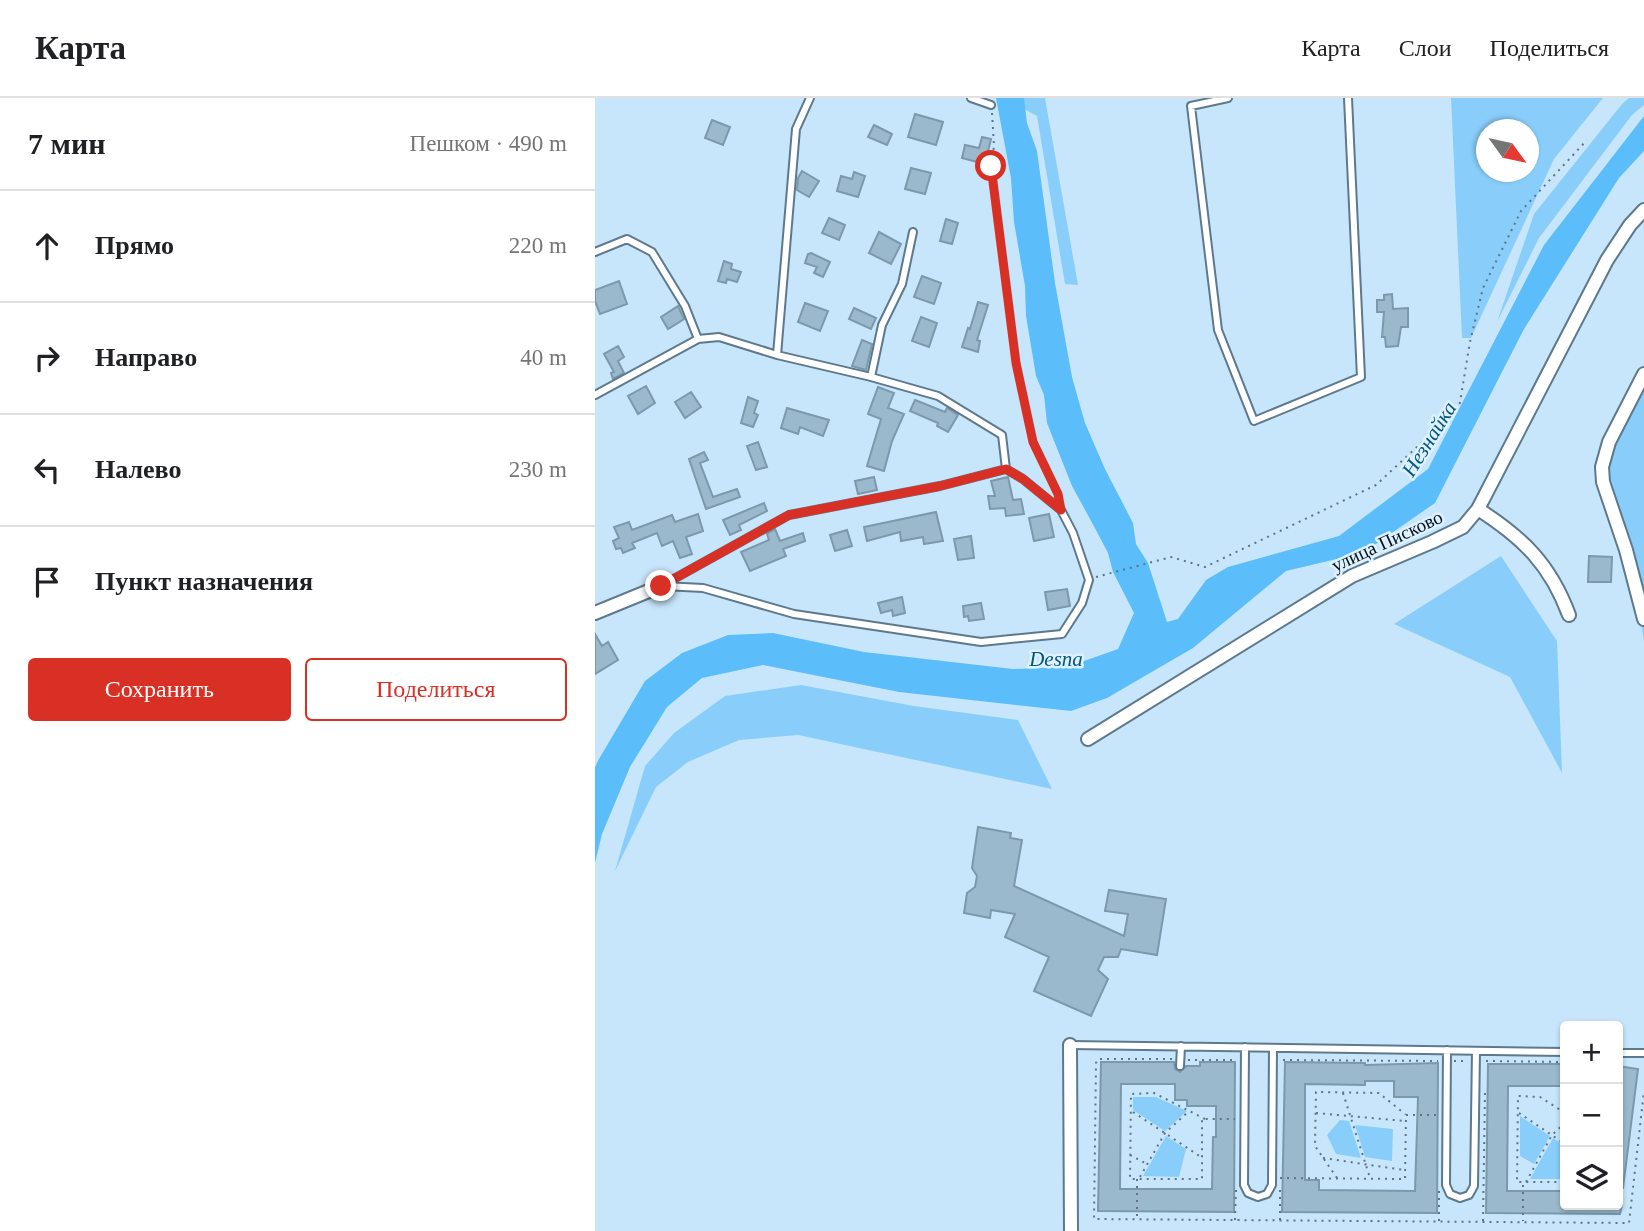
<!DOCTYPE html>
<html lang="ru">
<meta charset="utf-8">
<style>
:root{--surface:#fff;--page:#f2f2f2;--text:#202124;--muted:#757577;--line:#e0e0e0;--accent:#d93025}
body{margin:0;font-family:Georgia,serif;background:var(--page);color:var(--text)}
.controls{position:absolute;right:21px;bottom:21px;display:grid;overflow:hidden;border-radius:7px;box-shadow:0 2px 5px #0004}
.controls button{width:63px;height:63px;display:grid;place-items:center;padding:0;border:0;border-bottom:2px solid var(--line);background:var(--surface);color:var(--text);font:35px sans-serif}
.compass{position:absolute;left:881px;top:21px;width:63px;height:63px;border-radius:50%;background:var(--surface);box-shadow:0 2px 5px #0004;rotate:123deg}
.stop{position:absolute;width:21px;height:21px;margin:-16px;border:5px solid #d93025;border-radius:50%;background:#fff}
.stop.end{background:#d93025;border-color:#fff;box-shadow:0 2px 7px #0008}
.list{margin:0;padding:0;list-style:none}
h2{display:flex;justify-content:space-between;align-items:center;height:91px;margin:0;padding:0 28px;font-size:30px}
h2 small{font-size:23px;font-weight:400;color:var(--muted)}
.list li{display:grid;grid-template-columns:46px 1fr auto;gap:21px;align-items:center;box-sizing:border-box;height:112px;padding:0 28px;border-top:2px solid var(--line)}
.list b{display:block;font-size:26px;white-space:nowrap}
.list em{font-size:23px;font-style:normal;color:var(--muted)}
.actions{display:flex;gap:14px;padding:21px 28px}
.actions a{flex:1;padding:16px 0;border:2px solid var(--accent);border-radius:7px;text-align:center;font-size:24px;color:var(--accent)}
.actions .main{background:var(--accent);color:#fff}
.icon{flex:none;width:38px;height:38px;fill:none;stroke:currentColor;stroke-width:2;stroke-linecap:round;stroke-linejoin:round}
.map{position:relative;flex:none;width:1049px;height:1133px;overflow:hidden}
header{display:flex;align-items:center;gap:42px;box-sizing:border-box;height:98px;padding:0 35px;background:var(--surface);border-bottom:2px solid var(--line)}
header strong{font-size:33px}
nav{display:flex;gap:38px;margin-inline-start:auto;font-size:24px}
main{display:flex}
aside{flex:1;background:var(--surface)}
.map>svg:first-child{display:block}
</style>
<header>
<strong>Карта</strong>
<nav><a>Карта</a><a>Слои</a><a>Поделиться</a></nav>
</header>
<main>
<aside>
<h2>7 мин<small>Пешком · 490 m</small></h2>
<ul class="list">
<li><svg class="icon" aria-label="ahead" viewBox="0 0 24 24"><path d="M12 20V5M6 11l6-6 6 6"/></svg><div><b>Прямо</b></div><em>220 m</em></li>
<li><svg class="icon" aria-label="right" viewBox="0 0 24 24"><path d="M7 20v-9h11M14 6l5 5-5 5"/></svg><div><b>Направо</b></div><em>40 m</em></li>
<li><svg class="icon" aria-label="left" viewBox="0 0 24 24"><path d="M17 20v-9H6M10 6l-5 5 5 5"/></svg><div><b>Налево</b></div><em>230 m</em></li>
<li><svg class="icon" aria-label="arrive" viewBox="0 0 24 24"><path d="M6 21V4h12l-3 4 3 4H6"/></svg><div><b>Пункт назначения</b></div></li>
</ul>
<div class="actions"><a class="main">Сохранить</a><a>Поделиться</a></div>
</aside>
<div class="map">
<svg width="1049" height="1133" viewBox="0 0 1049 1133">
<rect width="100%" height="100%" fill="#c7e6fb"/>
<!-- green -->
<path fill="#89cefb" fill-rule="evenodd" d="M409,0H450L483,187L470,186L442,18Z
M856,0H1008L959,61L876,240H867ZM892,32H934V74H892Z
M1034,0H1049V7L1037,17L944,140L902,224L939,116L1027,6Z
M1049,267V543L1035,457L1011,372Z
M906,458L962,543L967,675L915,579L799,526Z
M206,587L319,608L423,622L457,691L203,637L144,642L93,664L61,689L20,773L50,668L79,635L130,598Z
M538,999H561L592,1013L570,1033L538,1012Z
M925,1018L955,1038L939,1066L925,1058Z
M745,1022L754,1023L766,1060L741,1056L732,1037Z
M760,1027L798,1031L797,1063L770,1059Z
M571,1038L591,1051L584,1079L548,1078Z
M958,1040L970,1048V1081H935Z"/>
<!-- water -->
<path fill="#5bbefa" d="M401,0H429L432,25L442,53L460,185L477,279L490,325L510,371L538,425L541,446L553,465L572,524L583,521L611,482L633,469L744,438L833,371L949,147L1049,18V53L1024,80L929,231L840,405L765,457L750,459L691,473L598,550L512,600L476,613L304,594L168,567L107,580L72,609L35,669L7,736L0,765V669L4,661L50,583L87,555L133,537L178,535L269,554L418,571L472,569L523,551L539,515L518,474L513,455L501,432L477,388L452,325L449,297L441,278L431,218L430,188L419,124L416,80Z"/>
<!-- building -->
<path fill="#9bb9cd" stroke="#7b98ac" stroke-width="2" fill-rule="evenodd" d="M320,16L348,24L341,47L313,39Z
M117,22L135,29L128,47L110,40Z
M279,27L297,36L292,47L273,39Z
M387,39L396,41L390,66L367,60L370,47L384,50Z
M316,70L336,75L330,96L310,91Z
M207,73L224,83L214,99L202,92L203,80Z
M259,74L270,78L263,99L242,93L246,78L257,81Z
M234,120L250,127L244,142L227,135Z
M351,121L363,125L357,146L345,143Z
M284,134L306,146L296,166L274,155Z
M216,155L235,164L228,179L219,175L222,169L210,165L213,156Z
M129,163L137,166L136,171L146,174L142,184L132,181L131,185L123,183Z
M327,178L346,185L339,206L319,199Z
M24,183L32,206L5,216L0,203V192Z
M797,196L798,211L813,210V229H806L803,248L791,249L790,239H787L789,214H782V202H789V197Z
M383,204L393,207L382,242L385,243L383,254L367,249L373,230L375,231Z
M210,205L233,213L225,233L203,224Z
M83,208L89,221L73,231L66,219Z
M259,210L281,220L276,231L254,221Z
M326,219L342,225L334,249L317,243Z
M267,242L277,246L271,272L257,268Z
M23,248L29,259L23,263L29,275L18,281L16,275L19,274L9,256Z
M51,288L60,305L43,316L33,298Z
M283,289L299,295L293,310L309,316L297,343L289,373L272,368L286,321L273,316Z
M96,294L106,309L90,320L80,304Z
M153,299L163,303L159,315L163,317L158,329L146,325Z
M320,302L350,314L352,310L363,317L353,334L342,328L343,325L315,313Z
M192,310L234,322L228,338L205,329L203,336L186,330Z
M163,344L172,369L161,372L152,348Z
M109,354L113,362L105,365L118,399L142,391L145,399L111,411L94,361Z
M279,379L282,392L263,396L260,383Z
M413,379L418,402L426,401L429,416L411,418L410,410L395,411L393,398H400L396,383Z
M169,405L172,413L144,427L146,432L135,437L128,422Z
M341,414L348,443L329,446L328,439L306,443L305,434L272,443L269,429Z
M103,416L108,433L91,439L97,456L85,460L78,443L67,448L62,435L37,445L40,450L28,455L26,450L21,451L18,443L24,440L19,429L34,424L37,432L77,417L80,424Z
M454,416L459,439L439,443L434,420Z
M180,431L185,443L208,435L210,443L188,451L191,458L155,473L146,454L174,442L172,436Z
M252,432L257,448L240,453L235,437Z
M376,438L379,460L363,462L359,441Z
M994,458L1017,459L1016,484H993Z
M472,491L475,508L453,512L450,494Z
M307,499L310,515L298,518L297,512L286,515L283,505Z
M386,505L389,521L374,523L373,518L369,519L368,508Z
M0,536L7,548L13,544L23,562L0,576Z
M383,729L416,735L415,740L427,742L419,788L529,838L533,816L510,813L514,792L571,801L562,857L526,851L523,859H509L503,872L513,881L496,918L439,893L454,859L410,839L420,816L396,812L395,820L369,815L372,795L380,789L382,778L377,770Z
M506,964H579L580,971L585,974L591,968H605V964H640L639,1114L503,1113ZM526,986H580V1002H592V1008H621V1039H618L617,1091H525Z
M690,964L770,965V967L843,965L842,1115L687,1114ZM770,983H799V999H823L820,1093L724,1092V1082H710V986L770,987Z
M893,966H967V970H970V988H913L912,1093H970V1107H1027L1025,1116L891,1115Z
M1023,968L1043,971L1028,1090H1023Z"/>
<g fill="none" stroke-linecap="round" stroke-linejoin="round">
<!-- lane casing -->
<g stroke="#5e798c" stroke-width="10">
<path id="lane" d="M376,0L396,7
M633,0L596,8L623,232L659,323L766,279L753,0
M0,154L32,141L57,154L90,208L103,241
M182,257L201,31L215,0
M276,279L287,227L307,186L318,134
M0,297L103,241L124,239L182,257L276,279L343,298L407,337L411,371L345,388L194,417L66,488
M68,488L108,490L199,516L386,544L467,536L487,505L494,482L478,435L466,412L428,381L411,371
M475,947L970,954
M650,949L649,1087L653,1095L663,1099L672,1096L677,1087L678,950
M852,952L851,1087L855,1096L865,1100L874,1097L879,1088L881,953
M1023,955H1049
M585,968L586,948"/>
</g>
<!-- street casing -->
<g stroke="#5e798c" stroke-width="16">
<path id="street" d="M1049,276L1014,344L1007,369L1008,384L1031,452L1049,521
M883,411C928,440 955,466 974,517
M0,515L66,488
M493,641L757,478L837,444L868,429L883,411L1012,162L1035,127L1049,112
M475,947L476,1133"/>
</g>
<!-- path -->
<path stroke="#5f7381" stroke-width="2" stroke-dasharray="2 5" stroke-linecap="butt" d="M397,15L399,48L396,68L421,265L438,344L463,399
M501,479L576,459L610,469L781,387L864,310L875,244L888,190L926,113L992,42
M577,961H503L501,965L499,1121L1034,1125L1049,993
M593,962H640
M688,962L843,963
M859,963H871
M891,963L970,964
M748,995L775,1080
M538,1014L606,1059
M721,1015L810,1023
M924,1015L970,1046
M970,1015L945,999L923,998L922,1084H970
M610,1021L559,995L536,996L535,1081H607V1021H640
M535,1057L552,1066
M728,1060L809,1072
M545,1079L570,1035L593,1014
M685,1080L810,1081L811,1017H843
M742,1080L720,1048L721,994L784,995L810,1016
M542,1081V1120
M931,1084L957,1037L970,1025
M928,1087V1123
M640,1122L641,1092
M685,1122V1092
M844,1123V1093
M888,1123L890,992"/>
<!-- lane -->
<use href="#lane" stroke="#fff" stroke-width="6"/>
<!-- street -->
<use href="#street" stroke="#fff" stroke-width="12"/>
</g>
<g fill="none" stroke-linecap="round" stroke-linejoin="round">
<!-- route -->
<path stroke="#d93025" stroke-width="9" d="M66,488L194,417L345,388L411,371L428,381L466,412L463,396L438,344L421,265L396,68"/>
</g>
<g text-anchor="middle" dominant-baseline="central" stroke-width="5" stroke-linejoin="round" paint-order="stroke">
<!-- street labels -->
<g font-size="19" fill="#08131a" stroke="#def1fe">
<text transform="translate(792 443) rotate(-25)">улица Писково</text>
</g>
<!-- water labels -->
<g font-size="21" font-style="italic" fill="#05567e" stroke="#def1fe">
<text transform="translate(834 341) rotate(-58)">Незнайка</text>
<text x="461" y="561">Desna</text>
</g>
</g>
</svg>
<div class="controls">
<button>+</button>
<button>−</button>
<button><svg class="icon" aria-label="layers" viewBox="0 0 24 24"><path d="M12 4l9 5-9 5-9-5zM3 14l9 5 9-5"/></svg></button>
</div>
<svg class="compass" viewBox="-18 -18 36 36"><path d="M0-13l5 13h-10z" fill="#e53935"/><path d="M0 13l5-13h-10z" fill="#757577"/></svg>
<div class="stop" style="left:396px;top:68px"></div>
<div class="stop end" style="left:66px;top:488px"></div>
</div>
</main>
